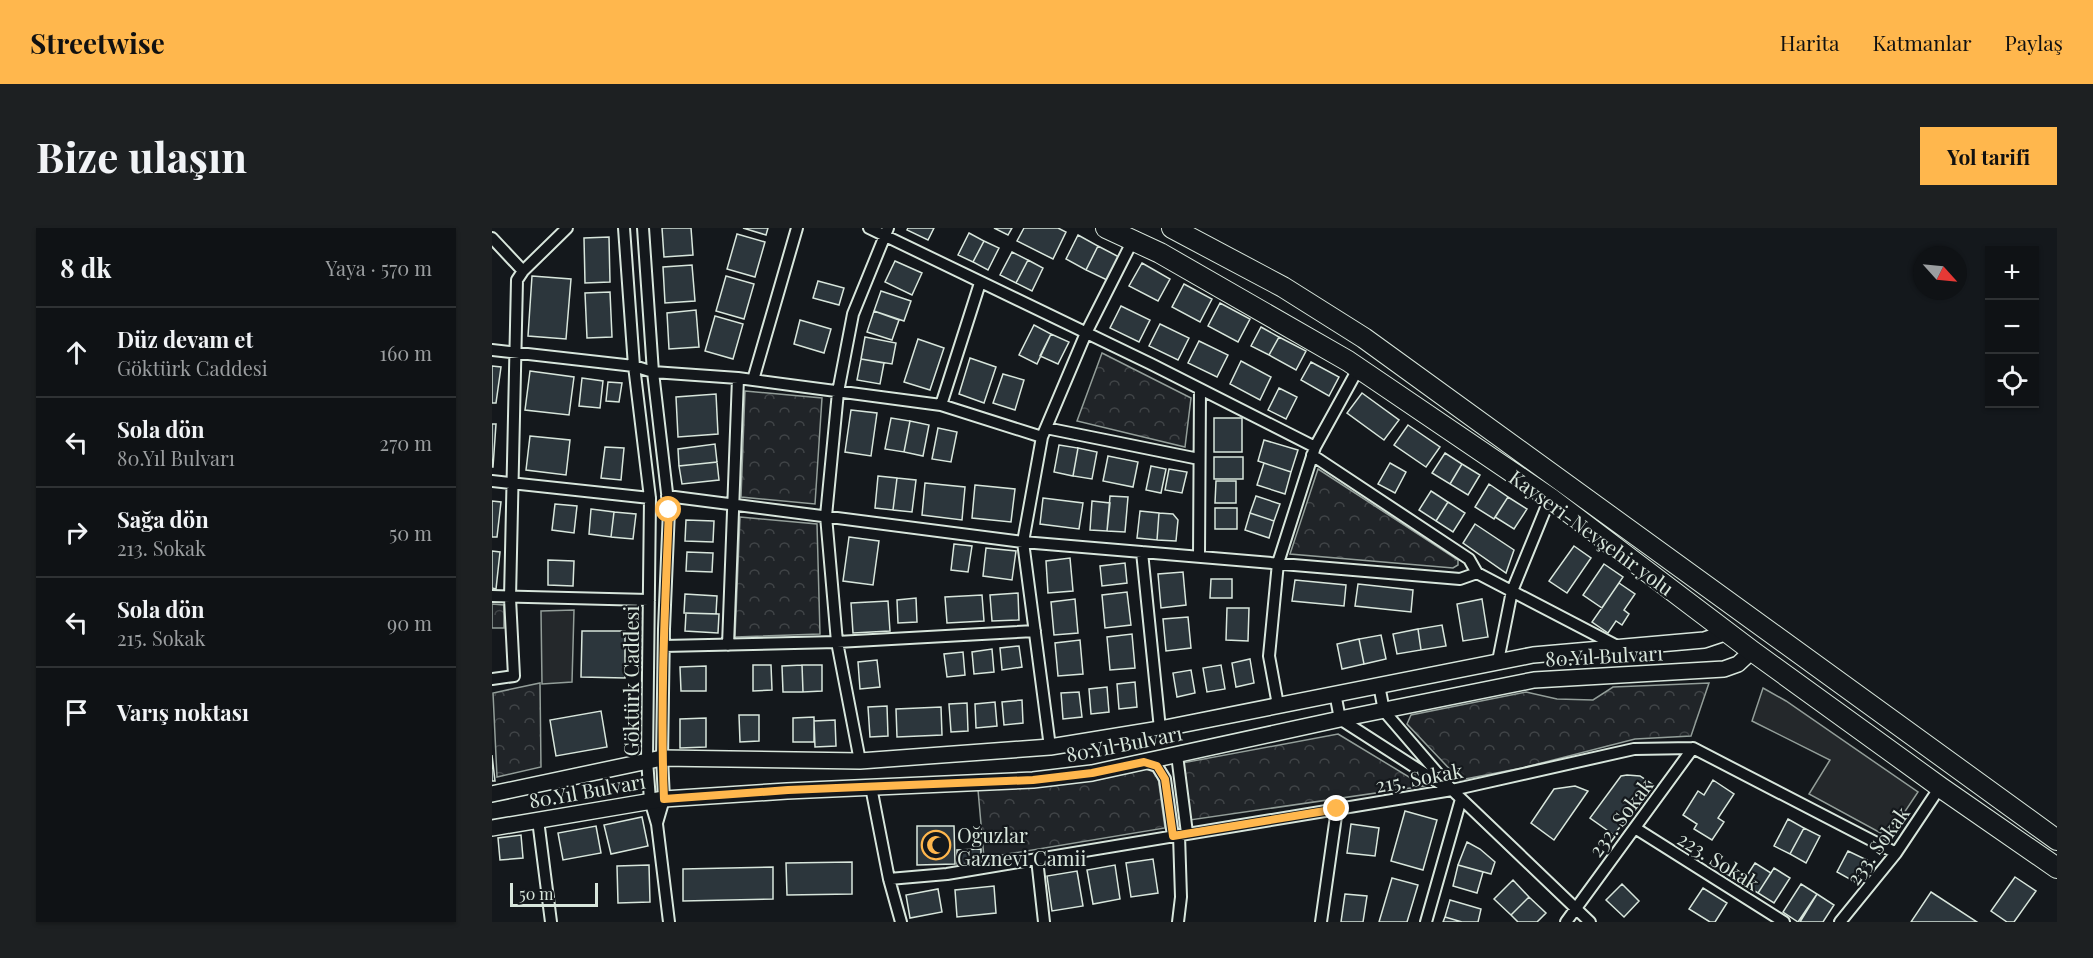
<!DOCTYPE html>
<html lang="tr">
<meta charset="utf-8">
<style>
:root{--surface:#0f1215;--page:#1d2022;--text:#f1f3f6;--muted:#9b9ea0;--line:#2f3234;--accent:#ffb74d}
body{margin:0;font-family:"Playfair Display",serif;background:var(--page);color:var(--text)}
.controls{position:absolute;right:18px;top:18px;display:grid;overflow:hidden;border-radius:0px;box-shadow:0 2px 4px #0004}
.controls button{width:54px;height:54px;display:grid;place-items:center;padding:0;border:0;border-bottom:2px solid var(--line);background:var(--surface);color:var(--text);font:30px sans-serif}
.compass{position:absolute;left:1421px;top:18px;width:54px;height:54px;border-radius:50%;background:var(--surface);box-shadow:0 2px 4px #0004;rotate:117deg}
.scale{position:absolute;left:18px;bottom:15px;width:88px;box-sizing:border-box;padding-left:6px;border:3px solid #d8e6dc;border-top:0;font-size:16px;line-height:21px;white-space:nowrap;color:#d8e6dc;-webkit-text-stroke:4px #14181c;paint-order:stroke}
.stop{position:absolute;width:18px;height:18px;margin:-14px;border:4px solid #ffb74d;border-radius:50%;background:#fff}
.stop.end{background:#ffb74d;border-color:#fff;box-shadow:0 2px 6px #0008}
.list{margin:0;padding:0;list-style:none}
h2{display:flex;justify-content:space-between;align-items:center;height:78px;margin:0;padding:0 24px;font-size:26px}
h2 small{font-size:20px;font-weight:400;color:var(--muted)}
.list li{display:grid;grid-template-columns:39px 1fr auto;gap:18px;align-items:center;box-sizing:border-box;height:90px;padding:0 24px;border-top:2px solid var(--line)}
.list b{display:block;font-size:22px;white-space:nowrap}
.list p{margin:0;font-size:20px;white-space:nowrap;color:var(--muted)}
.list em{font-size:20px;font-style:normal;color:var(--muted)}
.icon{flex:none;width:33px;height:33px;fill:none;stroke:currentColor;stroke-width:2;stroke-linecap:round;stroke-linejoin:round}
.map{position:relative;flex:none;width:1565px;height:694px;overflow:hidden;border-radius:0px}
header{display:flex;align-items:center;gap:36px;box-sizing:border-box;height:84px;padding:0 30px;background:var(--accent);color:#111}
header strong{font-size:28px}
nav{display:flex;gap:33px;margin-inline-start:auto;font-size:21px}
.intro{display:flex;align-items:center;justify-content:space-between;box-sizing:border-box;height:144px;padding:0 36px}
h1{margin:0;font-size:42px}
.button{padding:15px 27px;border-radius:0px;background:var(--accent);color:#111;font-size:21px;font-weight:700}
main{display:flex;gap:36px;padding:0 36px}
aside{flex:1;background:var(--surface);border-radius:0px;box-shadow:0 2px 4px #0004}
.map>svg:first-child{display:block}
</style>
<header>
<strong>Streetwise</strong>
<nav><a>Harita</a><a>Katmanlar</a><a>Paylaş</a></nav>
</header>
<div class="intro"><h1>Bize ulaşın</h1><a class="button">Yol tarifi</a></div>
<main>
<aside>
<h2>8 dk<small>Yaya · 570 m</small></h2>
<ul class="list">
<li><svg class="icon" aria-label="ahead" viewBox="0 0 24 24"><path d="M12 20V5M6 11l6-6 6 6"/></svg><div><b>Düz devam et</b><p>Göktürk Caddesi</p></div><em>160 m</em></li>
<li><svg class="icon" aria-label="left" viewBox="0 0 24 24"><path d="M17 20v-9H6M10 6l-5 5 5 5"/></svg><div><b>Sola dön</b><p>80.Yıl Bulvarı</p></div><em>270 m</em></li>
<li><svg class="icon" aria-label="right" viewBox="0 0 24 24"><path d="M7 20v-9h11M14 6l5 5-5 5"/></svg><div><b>Sağa dön</b><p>213. Sokak</p></div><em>50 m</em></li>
<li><svg class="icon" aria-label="left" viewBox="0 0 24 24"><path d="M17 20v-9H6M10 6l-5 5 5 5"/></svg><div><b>Sola dön</b><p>215. Sokak</p></div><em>90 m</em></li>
<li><svg class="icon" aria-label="arrive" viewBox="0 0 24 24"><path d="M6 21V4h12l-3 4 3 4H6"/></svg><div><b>Varış noktası</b></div></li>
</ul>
</aside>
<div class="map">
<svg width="1565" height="694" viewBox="0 0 1565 694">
<defs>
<pattern id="forest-crowns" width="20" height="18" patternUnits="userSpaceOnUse" patternTransform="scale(1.5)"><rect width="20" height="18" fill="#202428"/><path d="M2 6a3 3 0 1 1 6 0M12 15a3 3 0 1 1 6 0" fill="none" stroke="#404447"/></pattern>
</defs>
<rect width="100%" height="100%" fill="#14181c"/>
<!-- forest -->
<path fill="url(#forest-crowns)" stroke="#939e99" stroke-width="1.5" d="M610,125L699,170L693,219L585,193Z
M253,163L330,170L323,276L249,269Z
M826,241L966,332V337L961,340L798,326Z
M248,289L325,296L328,406L243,409Z
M0,376L12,377V400H0Z
M48,455L49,539L5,549L1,465Z
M1217,455L1199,508L1143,511L1030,540L968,552L915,496L919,487L1034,464L1065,471L1101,472L1121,459Z
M846,506L932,558L698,592L690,535Z
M658,540L666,549L673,600L492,630L486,562Z"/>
<!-- parking -->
<path fill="#24282b" stroke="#939e99" stroke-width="1.5" d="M82,382L80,454L50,456L49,383Z
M1271,460L1294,473L1426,564L1396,609L1317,566L1338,532L1260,493Z"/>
<!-- building -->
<path fill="#2c363c" stroke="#d8e6dc" stroke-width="1.5" d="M170,0H199L201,27L172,29Z
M251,0H276L274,7Z
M416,0H442L436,12L415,2Z
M502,0H520L516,7Z
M532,0H566L574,4L561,31L525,13Z
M477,5L492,13L481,34L466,27Z
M245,6L273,14L263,49L235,41Z
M586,7L606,18L594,42L574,31Z
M117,9L118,54L93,55L92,10Z
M492,13L507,20L496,42L481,34Z
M606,18L627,29L615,52L594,42Z
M520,24L536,32L524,55L508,47Z
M536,32L551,40L540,63L524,55Z
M403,33L430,45L420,67L393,54Z
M650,35L678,51L666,73L637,58Z
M200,37L203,73L173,75L171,39Z
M40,48L79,51L74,111L36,108Z
M234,48L262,56L252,91L224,83Z
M326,53L352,60L347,77L321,70Z
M692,56L720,71L708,94L680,79Z
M389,63L419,73L412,93L382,83Z
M118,64L120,109L95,110L93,65Z
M728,75L758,91L746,114L716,98Z
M629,78L658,92L647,114L618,100Z
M204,82L207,119L177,121L175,85Z
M382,83L407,92L400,112L375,104Z
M223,88L251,96L241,131L213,123Z
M308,92L339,101L332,125L302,116Z
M668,96L697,110L686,132L657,118Z
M542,97L559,106L545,136L527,127Z
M769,99L787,109L777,127L759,118Z
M559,106L577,114L566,136L548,128Z
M373,109L404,115L400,136L369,131Z
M787,109L814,123L804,142L777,127Z
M426,111L452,120L438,162L412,154Z
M707,113L736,127L725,149L696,135Z
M478,130L504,139L492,175L467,166Z
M369,131L392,135L388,156L365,152Z
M749,133L779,149L768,172L738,156Z
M819,134L847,149L837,168L809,152Z
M0,138L9,139L4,175H0Z
M38,143L82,149L77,187L33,182Z
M511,146L532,152L523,182L501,175Z
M90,150L111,153L108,180L87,178Z
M116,154L130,155L127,174L114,173Z
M787,160L805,169L794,191L776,182Z
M870,165L907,192L892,212L855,185Z
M224,166L226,206L186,209L184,169Z
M359,182L385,185L379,228L353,224Z
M399,190L418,193L412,224L393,221Z
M722,190H750V224H722Z
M418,193L437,197L431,228L412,224Z
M0,196H4L1,239H0Z
M916,197L948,219L934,239L902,217Z
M446,200L465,204L459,234L440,231Z
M38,208L78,212L74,247L34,242Z
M772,212L806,222L799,244L766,233Z
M223,216L225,234L187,238L186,221Z
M567,217L586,220L581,248L562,244Z
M113,219L132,220L129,252L109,250Z
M586,220L605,224L600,251L581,248Z
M953,225L970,236L958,256L940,245Z
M616,228L646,234L641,259L611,253Z
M722,229H751V251H722Z
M225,234L227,252L190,256L187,238Z
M772,235L799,244L793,266L765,257Z
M898,235L914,244L903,265L886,256Z
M970,236L988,247L976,267L958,256Z
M659,238L674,241L669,265L654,262Z
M677,241L695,244L690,265L673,262Z
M386,248L405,250L401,282L383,280Z
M405,250L424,252L420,284L401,282Z
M724,253H744V275H723Z
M433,255L473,259L470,292L430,287Z
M997,256L1016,269L1002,291L983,279Z
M483,257L523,261L519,294L480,290Z
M939,263L956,274L944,293L927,282Z
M618,268L636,269L633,304L615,303Z
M764,268L788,276L782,293L758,285Z
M1016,269L1035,281L1022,301L1003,289Z
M551,270L591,275L587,301L548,296Z
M0,273L9,274L5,309H0Z
M600,273L618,275L615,303L598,302Z
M956,274L973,285L961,304L944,293Z
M63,276L85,278L82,305L60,302Z
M723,280H745V301H723Z
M99,281L122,284L119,309L97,306Z
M648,283L667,285L665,312L645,310Z
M122,284L144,286L141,311L119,309Z
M667,285L681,286L686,292L684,313L665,312Z
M758,285L782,293L777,310L753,302Z
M194,292L222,293L221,314L193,313Z
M983,296L1022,322L1014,345L971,315Z
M357,309L387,313L381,357L351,353Z
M462,316L480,318L476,344L459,342Z
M1082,318L1099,330L1075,365L1057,353Z
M494,320L524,323L520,352L491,348Z
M0,323L8,324L4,361L0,360Z
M195,324L221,325L220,344L194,343Z
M578,330L581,363L556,365L554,333Z
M56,332L82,333L81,358L56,357Z
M633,335L635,355L610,358L608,338Z
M1112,336L1131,349L1110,380L1091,367Z
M691,344L694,377L669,380L666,346Z
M719,351H740V370H718Z
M803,352L854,357L852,378L800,373Z
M1127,355L1143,366L1132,382L1137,386L1130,397L1124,393L1116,405L1100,394Z
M866,356L921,362L919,384L863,378Z
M635,364L639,397L613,400L610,367Z
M526,365L527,392L500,393L498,367Z
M193,366L225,368L224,386L192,385Z
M490,367L492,393L455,395L453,369Z
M424,370L425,394L406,395L405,372Z
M583,371L586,405L562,407L559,374Z
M990,371L996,409L971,413L965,376Z
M396,373L398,403L361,405L359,375Z
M735,380H757L756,413L734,412Z
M194,385L227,386L226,405L193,403Z
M696,389L699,420L674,423L671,391Z
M950,397L954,418L929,422L926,401Z
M926,401L929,422L905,426L901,406Z
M90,403H133V450L89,449Z
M640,406L643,440L618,442L615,409Z
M889,407L894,431L872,436L867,411Z
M867,411L872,436L850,441L845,416Z
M588,412L591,446L566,448L563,415Z
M527,418L530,439L510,442L508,420Z
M500,421L502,444L482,446L480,424Z
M471,424L473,447L455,449L452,426Z
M758,431L762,455L744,459L740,435Z
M385,432L388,459L368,461L366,434Z
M261,437H279L280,462L261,463Z
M310,437H330V463L311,464Z
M310,437L311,464H291L290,438Z
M729,437L733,461L715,464L711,440Z
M214,438V463H189L188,439Z
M699,442L703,465L685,469L681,445Z
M643,454L645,479L627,481L625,456Z
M615,459L617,484L599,486L597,461Z
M587,464L590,489L571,491L569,465Z
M530,472L531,495L512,497L510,474Z
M503,474L505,498L484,500L483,476Z
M475,475L476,503L459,504L457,476Z
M395,478L396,508L378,509L376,479Z
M449,479L450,507L405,509L404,481Z
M109,483L115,519L64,528L58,492Z
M247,487H267V513L248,514Z
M322,489V514H301V490Z
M214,490V519L188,520V491Z
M343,492L344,518L323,519L322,493Z
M0,527L3,553H0Z
M1135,547L1148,548L1160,556L1122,607L1098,590L1129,548Z
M1221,552L1242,566L1226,590L1232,594L1220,612L1202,601L1205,596L1191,587L1206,563L1212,567Z
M1083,558L1096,563L1062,612L1039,595L1062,561Z
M913,583L945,592L931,642L899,633Z
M150,589L156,618L119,626L112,597Z
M1296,591L1312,600L1298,626L1282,618Z
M859,596L887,600L883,628L855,625Z
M104,598L109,625L71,632L66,605Z
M425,598H462L463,636L425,637Z
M1312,600L1328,608L1314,635L1298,626Z
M29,607L31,630L8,632L6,610Z
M975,614L988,621L1003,634L999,646L966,637Z
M489,621V635L465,636V622Z
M1356,623L1375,632L1363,654L1345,644Z
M661,631L666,665L639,669L634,635Z
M360,634V666L295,667L294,635Z
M1263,635L1279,645L1266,665L1250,655Z
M157,637L158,674L126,675L125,638Z
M623,637L628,671L601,676L595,642Z
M966,637L991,644L985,665L961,658Z
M281,639V671L191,673V641Z
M1282,640L1298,650L1282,675L1266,665Z
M585,643L591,678L560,683L555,648Z
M1523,649L1544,663L1522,694H1515L1499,683Z
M900,650L926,657L915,694H887Z
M1021,652L1037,669L1019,687L1002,671Z
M1130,656L1147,673L1132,689L1114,672Z
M1309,656L1325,666L1306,694L1291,684Z
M502,658L504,685L465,689L463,662Z
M1211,660L1235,675L1223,694H1218L1197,681Z
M446,661L450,684L418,690L414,667Z
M1439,664L1485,694H1419Z
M853,666L875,668L871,694H849Z
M1325,666L1342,677L1331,694H1308Z
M1037,669L1054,685L1045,694H1026L1019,687Z
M958,672L989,681L986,694H970L953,689Z
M953,689L970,694H951Z"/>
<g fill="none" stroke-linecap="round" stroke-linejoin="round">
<!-- street casing -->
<g stroke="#d8e6dc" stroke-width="14">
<path id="street" d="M132,0L142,138L158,270L155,532L158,572L165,596L177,694
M151,0L161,144L177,282L172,401L170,530L172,571L165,595
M377,0L659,136L823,219
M0,10L31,43
M0,122L142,138L161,144L246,150L449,177L550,209
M261,152L305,0
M449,177L488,55
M554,200L707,231
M820,227L977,331L985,345
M0,253L158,270
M175,268L531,314L968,351L985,345L1127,419
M650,324L668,501
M707,329L708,161
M0,368L157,372
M236,417L246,150
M172,418L345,414L543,403
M1006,433L1020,363L1058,270
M0,451L22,448L18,370L25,52L31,43L75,0
M887,457L892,483L960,562L1098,694
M843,465L848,491L949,556
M786,477L777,428L786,335L823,219L866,141
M558,519L531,314L550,209L594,105L641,12
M685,527L695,605
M368,533L345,414L334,288L346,164L361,86L396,0
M652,534L665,538L673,551L681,608
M379,559L397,651L409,694
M46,592L59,694
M1143,600L1292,694
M545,631L552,694
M397,651L455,646L960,562L1142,521L1201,520L1404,625
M686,694L689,669L687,607
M829,694L845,581
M934,694L969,571
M1074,694L1201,520
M1348,694L1404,625L1448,559"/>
</g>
<!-- secondary casing -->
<g stroke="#d8e6dc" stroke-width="18">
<path id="secondary" d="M0,566L170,530L368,533L558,519L668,501L1041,427L1212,412L1227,407L1233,402
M0,600L172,571L295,563L541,552L600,545L848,491L1042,452L1232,441L1246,436L1260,423"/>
</g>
<!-- highway casing -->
<g stroke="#d8e6dc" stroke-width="22">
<path id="highway" d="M614,0L668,25L856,133L1058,270L1260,423L1448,559L1565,640
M680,0L791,59L872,110L1565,612"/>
</g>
<!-- street -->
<use href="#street" stroke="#14181c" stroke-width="10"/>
<!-- secondary -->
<use href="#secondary" stroke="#14181c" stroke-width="15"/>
<!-- highway -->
<use href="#highway" stroke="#14181c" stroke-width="20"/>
</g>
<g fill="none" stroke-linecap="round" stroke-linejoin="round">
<!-- route -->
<path stroke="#ffb74d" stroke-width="8" d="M177,282C173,378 168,475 172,571L296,562L541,552L600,545L652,534L665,538L673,551L681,608L845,581"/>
</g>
<!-- icons -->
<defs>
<g id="mosque-ring" transform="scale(1.5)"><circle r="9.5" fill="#14181c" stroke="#ffb74d" stroke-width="1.5"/><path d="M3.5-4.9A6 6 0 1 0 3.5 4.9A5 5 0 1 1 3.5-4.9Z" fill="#ffb74d"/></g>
</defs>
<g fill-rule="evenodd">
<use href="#mosque-ring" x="444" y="617"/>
</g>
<g text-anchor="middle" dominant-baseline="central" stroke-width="4.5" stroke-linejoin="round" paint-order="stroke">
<!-- street labels -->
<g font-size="20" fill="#d8e6dc" stroke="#14181c">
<text transform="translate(1100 304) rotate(36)">Kayseri-Nevşehir yolu</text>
<text transform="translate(1112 427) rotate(-3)">80.Yıl Bulvarı</text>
<text transform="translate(138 453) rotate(-90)">Göktürk Caddesi</text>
<text transform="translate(632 515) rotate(-11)">80.Yıl Bulvarı</text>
<text transform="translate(927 549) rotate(-10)">215. Sokak</text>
<text transform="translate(95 562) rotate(-10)">80.Yıl Bulvarı</text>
<text transform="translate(1128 589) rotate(-53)">232. Sokak</text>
<text transform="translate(1385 617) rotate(-54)">233. Sokak</text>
<text transform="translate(1227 632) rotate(32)">223. Sokak</text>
</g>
<!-- poi labels -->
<g font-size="20" fill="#d8e6dc" stroke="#14181c" text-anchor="start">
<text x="465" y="606">Oğuzlar<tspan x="465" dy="23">Gaznevi Camii</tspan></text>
</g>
</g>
</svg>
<div class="controls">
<button>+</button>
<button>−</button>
<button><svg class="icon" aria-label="locate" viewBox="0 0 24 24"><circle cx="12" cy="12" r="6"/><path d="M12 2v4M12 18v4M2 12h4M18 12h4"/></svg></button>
</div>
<svg class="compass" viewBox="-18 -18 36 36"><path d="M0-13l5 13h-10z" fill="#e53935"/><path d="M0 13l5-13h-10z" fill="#9b9ea0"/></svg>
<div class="scale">50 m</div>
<div class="stop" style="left:177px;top:282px"></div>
<div class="stop end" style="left:845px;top:581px"></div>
</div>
</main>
